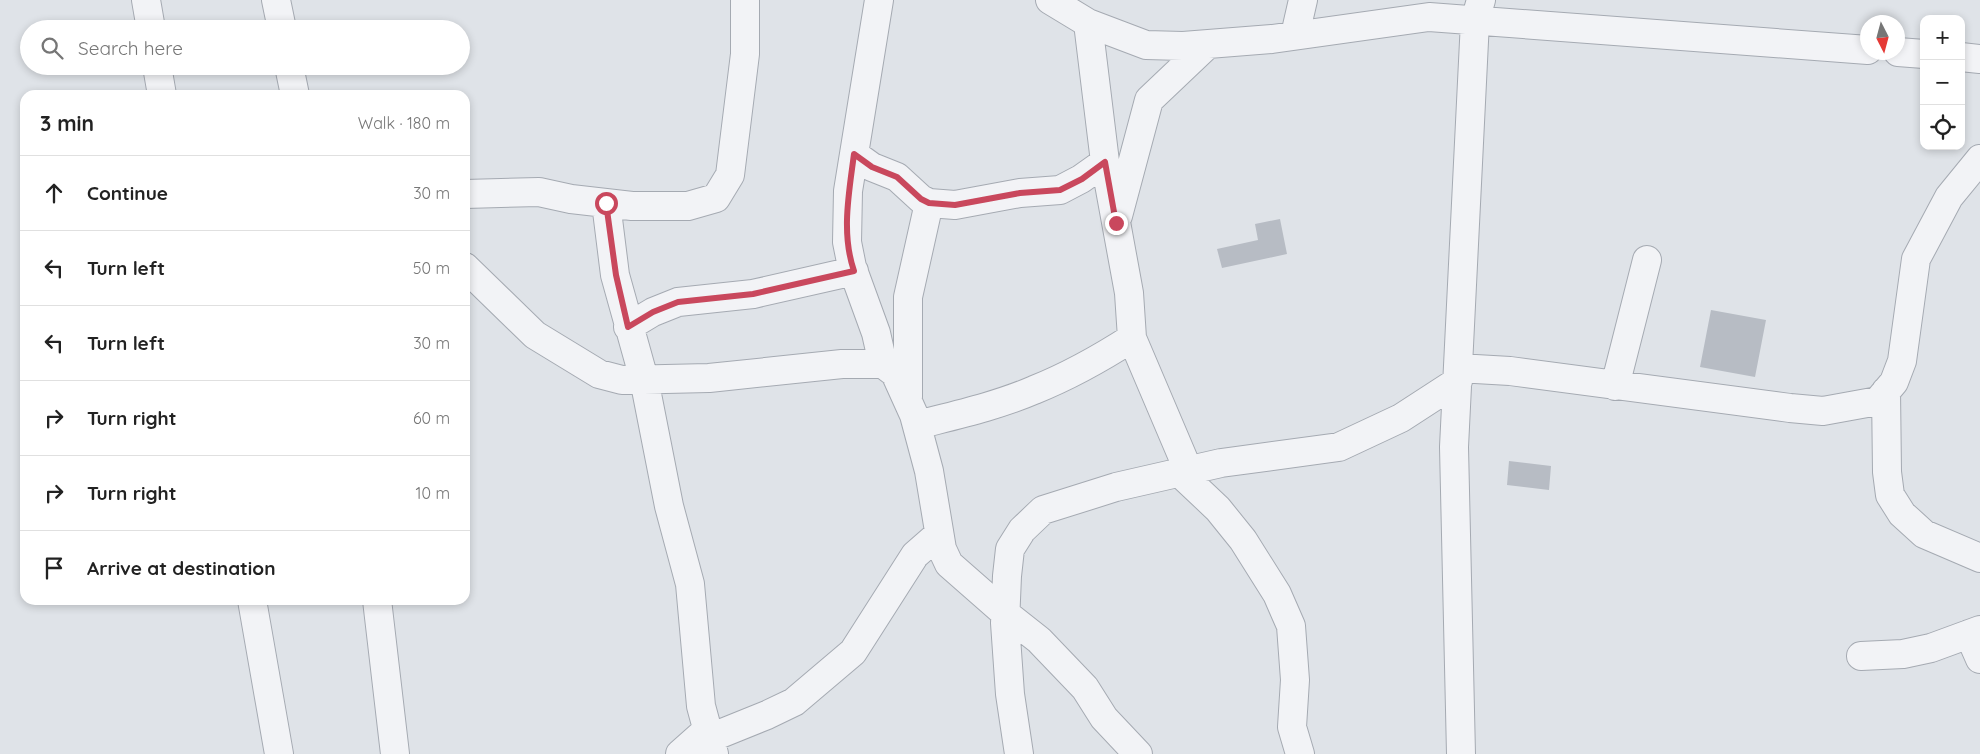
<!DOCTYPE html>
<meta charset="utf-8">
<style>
:root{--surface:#fff;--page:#f6f6f6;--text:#222;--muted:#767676;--line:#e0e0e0}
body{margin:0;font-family:Quicksand,sans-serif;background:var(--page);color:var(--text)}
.controls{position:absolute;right:15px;top:15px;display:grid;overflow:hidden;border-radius:10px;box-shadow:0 2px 8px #0003}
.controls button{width:45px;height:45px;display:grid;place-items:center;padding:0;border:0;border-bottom:1px solid var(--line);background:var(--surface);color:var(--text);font:25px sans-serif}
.compass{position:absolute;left:1860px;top:15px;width:45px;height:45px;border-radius:50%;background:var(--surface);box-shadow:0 2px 8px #0003;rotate:174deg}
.stop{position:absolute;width:15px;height:15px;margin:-11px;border:4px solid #c9485d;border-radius:50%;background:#fff}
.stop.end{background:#c9485d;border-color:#fff;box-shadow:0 1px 5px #0008}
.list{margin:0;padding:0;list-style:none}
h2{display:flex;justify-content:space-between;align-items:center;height:65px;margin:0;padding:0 20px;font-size:21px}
h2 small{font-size:16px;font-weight:400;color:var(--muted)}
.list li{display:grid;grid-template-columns:32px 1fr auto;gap:15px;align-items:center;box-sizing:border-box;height:75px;padding:0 20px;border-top:1px solid var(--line)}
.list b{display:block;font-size:19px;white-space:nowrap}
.list em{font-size:16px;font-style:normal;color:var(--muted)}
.icon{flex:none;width:28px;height:28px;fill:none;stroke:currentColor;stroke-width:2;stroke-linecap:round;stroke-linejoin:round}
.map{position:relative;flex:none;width:1980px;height:754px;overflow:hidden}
.search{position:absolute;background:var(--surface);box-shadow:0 2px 8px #0003;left:20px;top:20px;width:450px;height:55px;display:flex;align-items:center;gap:12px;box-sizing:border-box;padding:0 18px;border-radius:28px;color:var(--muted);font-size:19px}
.panel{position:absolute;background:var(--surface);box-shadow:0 2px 8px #0003;left:20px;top:90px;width:450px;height:515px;border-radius:15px}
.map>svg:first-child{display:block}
</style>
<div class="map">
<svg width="1980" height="754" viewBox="0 0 1980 754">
<rect width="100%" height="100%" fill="#dfe3e8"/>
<!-- building -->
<path fill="#b7bcc4" d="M1280,219L1287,254L1222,268L1217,249L1258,240L1255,224Z
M1711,310L1766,320L1755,377L1700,367Z
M1509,461L1551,466L1549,490L1507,485Z"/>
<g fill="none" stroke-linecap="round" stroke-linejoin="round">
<!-- minor casing -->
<g stroke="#a5aab2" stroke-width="30">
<path id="minor" d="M146,0L151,29
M276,0L282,29
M879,0L848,191L847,242L852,267L876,333L883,364
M1050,0L1088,23L1146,45L1183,46L1272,39L1429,17L1868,50
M1088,23L1105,162L1129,293L1132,338L1189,472
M1295,35L1303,0
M1898,52L1924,54
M1961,57L1980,59
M157,66L162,95
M289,66L295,95
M854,154L872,167L897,177L921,199L929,203L955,205L1020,193L1060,190L1081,179L1105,162
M465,194L539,192L571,199L632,206H688L716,198L730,175L745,54V0
M606,203L615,275L644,379L669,506L690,584L701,706L714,754
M1118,216L1149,100L1208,44
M465,267L535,335L599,374L622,380L709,378L842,364H883L895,373L914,415L929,471L942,549L949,564L1006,614L1039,640L1085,688L1104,718L1138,754
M628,327L653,312L678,302L753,294L854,271
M1458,368L1510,371L1790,408L1823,411L1878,401L1894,382L1902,361L1916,259L1949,197L1980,159
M1615,386L1647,260
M1886,391L1887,472L1890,495L1902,514L1924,534L1980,558
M908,397V297L929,203
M917,425C956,415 997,406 1034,390C1069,376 1101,358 1132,338
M1181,474L1218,509L1243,540L1277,594L1291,626L1295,680L1292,727L1300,754
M252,600L279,754
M377,600L395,754
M1969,634L1980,659
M1861,656L1903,654L1931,648L1980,630
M710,738L767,715L794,702L853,652L915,555L939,534
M680,754L707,730
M1019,754L1010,694L1005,623L1007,576L1010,549L1022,530L1043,510L1116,487L1221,463L1339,447L1401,418L1458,381
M1461,754L1454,447L1475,21L1481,0"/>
</g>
<!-- minor -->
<use href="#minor" stroke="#f2f3f6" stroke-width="28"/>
</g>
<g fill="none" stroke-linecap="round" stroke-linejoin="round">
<!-- route -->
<path stroke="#c9485d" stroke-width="6" d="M606,203L616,275L628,327L653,312L678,302L753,294L854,271C841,233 849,193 854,154L872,167L897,177L921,199L929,203L955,205L1020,193L1060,190L1082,179L1105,162L1116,223"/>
</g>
</svg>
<div class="controls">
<button>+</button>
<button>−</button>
<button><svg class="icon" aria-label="locate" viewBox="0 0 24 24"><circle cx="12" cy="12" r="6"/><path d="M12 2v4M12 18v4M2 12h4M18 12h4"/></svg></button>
</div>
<svg class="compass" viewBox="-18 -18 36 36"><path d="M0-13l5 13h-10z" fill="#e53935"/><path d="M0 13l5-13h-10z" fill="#767676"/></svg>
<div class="stop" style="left:606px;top:203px"></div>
<div class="stop end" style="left:1116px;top:223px"></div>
<div class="search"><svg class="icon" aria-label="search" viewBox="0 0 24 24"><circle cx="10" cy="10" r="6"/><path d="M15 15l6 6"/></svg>Search here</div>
<section class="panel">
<h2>3 min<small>Walk · 180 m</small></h2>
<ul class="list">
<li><svg class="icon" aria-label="ahead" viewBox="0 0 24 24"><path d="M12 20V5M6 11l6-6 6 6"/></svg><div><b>Continue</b></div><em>30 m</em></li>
<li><svg class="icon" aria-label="left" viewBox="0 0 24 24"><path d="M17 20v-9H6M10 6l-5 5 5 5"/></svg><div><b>Turn left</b></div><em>50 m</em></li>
<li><svg class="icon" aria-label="left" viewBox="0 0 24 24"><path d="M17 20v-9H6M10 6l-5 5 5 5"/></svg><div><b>Turn left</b></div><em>30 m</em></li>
<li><svg class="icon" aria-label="right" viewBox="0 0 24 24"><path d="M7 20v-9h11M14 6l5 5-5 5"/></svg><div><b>Turn right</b></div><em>60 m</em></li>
<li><svg class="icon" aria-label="right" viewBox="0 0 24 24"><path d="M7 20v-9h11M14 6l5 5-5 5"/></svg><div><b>Turn right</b></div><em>10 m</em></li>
<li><svg class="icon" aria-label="arrive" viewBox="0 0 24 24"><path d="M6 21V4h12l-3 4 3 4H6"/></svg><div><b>Arrive at destination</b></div></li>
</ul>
</section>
</div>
